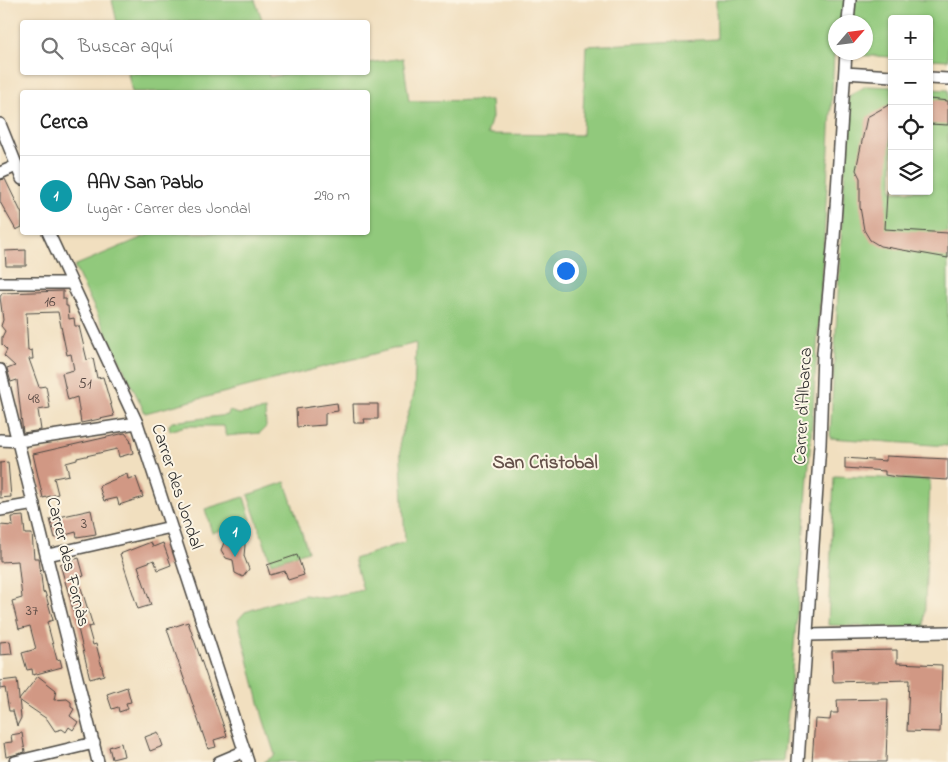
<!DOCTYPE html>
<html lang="es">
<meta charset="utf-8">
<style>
:root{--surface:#fff;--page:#f6f6f6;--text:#222;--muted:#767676;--line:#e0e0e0;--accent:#b5179e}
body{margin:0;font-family:"Indie Flower",sans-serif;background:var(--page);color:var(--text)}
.controls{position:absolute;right:15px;top:15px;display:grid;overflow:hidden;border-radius:5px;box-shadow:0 1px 4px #0004}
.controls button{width:45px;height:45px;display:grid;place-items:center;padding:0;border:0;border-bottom:1px solid var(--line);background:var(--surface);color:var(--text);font:25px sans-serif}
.compass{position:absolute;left:828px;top:15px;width:45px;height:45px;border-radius:50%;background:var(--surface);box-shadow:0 1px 4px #0004;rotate:62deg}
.you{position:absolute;left:565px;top:270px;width:18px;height:18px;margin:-12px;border:4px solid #fff;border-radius:50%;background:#1a73e8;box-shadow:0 0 0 8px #1a73e833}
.badge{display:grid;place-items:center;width:32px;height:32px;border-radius:50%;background:var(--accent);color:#fff;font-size:16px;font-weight:700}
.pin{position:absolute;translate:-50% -41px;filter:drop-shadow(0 1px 2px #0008)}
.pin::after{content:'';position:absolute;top:26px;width:18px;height:15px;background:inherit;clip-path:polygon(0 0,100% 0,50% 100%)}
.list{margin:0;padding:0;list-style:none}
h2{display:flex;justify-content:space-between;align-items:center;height:65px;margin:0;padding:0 20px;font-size:21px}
h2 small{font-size:16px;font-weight:400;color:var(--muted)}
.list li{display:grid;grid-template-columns:32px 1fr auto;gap:15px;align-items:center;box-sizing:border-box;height:80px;padding:0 20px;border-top:1px solid var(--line)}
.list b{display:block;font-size:19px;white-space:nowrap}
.list p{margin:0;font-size:16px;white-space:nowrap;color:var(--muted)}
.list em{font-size:16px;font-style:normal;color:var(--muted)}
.icon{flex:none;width:28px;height:28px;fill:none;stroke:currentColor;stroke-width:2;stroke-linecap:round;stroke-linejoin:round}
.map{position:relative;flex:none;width:948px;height:762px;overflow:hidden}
.search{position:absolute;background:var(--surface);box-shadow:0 1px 4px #0004;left:20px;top:20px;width:350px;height:55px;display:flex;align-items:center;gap:12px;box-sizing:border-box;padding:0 18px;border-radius:5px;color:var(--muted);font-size:19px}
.panel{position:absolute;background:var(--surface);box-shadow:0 1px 4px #0004;left:20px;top:90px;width:350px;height:145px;border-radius:5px}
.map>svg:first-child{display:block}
</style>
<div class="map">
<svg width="948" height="762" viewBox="0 0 948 762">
<rect width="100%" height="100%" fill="#fcf5e5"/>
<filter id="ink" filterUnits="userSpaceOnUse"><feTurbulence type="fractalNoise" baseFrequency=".02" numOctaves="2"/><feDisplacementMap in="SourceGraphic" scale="10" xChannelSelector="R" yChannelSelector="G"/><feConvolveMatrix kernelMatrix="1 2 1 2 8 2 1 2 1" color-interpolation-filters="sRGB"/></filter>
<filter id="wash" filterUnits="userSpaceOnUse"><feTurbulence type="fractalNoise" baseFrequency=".0096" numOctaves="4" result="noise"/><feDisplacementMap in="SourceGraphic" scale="20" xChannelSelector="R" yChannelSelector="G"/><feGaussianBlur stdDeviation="1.12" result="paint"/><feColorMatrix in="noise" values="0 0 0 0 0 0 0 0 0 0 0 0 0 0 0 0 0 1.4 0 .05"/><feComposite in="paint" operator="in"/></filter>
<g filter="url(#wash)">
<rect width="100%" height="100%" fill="#f1dfbf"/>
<!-- green -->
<path fill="#91c97c" stroke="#5e7a54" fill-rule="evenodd" d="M112,0H255L263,22H117Z
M716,0H948V60L929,59V19H892V57L834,54C822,291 807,527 783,762H264L275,755L263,718L238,620L245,612L275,602L305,595L324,598L363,590L354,559L405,542L400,440L414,394L416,343L145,413L74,266L153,233L368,232V92H132L128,73L268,72L269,77L298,72H368V63L403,58L409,101L491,100L492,117L487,134L582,135L586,46L717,39ZM836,22H866V52H836Z
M866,86L892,87V191H929V89L948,90V446L830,438L849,96Z
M265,410L266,427L260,433L226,436L224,426H185L170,431L169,425L172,422L228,415L229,411L239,414Z
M834,476L930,480L924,629L828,625Z
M285,482L308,551L271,563L248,495Z
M244,497L251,520L212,533L205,509Z"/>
<g id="blocks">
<!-- building -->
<path fill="#d19884" d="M929,99L948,101V125L929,124Z
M892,103L885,229L948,233V258L880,246L870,240L864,230L860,207V178L856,170L867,117Z
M5,179L22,214V227L16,230L0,202V180Z
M26,250V266H6L5,251Z
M63,291V299H66V306H68L69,319L74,318L75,326H79L87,360L93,358L97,378L103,377L114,416L81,423L77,397L68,400L62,373L74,370L71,354L67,355L58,312L26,313L28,351L32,350L33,359H29L39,387L46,386L50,408L38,410L41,430L23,433L17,380L11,382L7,369L15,366L4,356L7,350L2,345V337L5,331L1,326L3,320L0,297L2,293Z
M337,403L338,411L325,413V425L297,427L296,409Z
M353,404H378V419H364L365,423H354Z
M125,433L130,439L133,453L119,457L117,449L77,458V460L66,463L69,475L54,478L58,494L43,498L33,454Z
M886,456L948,459V480L896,477L885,475V471L845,468V458L886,461Z
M8,462L11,497L0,498V463Z
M127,474L128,479L136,477L143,497L119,505L117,498L104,501L99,486Z
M91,510L96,534L77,537L76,532L55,538L50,519Z
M23,516L25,534H32L34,558H39L43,593L45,592L53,620L47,622L57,660L60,659L62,667L33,675L32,669L27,670L22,653L36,649L30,626L19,629L12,601L22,598L18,561L0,562V525L13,526L12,517Z
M235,535L243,539L245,545L244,556L249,569L243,577L235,573L233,560L226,558L221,550L226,538Z
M151,542L153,547L163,543L171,565L158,570L154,560L138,566L151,605L138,609L120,554Z
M297,555L304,575L288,580L285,571L270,575L267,565Z
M79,558L84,576L78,578L93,626L88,627L93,645L96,644L104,675L90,679L75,616L60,564Z
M188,622L227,736L214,740L216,747L208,749L167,629Z
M10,641L12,654L0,655V642Z
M897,650V663L942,665L940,732L907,731L909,680L833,682L832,651Z
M38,676L56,690L54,700L67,699L71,702V707L74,709L70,716L78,722L73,730L69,727L66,732L62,729L55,731L47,719L19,700Z
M17,679L21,718L17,726L13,711H9L5,688L0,689V681Z
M127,687L131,702L126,703L128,709L119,712L118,707L112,709L107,694Z
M888,699L886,762H812L815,719L830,720L831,713H838L837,700Z
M158,732L163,746L150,751L145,737Z
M22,733L25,752L6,757L4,743L12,742L11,735Z
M121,743L124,756L112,759L109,747Z"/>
</g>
</g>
<g filter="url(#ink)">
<use href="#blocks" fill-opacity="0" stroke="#494641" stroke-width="1"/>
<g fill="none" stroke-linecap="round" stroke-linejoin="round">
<!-- street casing -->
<g stroke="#494641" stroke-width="14">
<path id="street" d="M848,22L850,0
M845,73L892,76
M929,78L948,79
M0,124L22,179
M0,173L16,166
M48,232L137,423L248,762
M0,283H72
M0,370L98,762
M0,440L19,441L137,423
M0,510L34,504
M48,555L171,527
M808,635L948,632
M15,762L94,743
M219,762L245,751
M798,762L820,444L823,353L834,238L846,52"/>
</g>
<!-- street -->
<use href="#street" stroke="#fff" stroke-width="11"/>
</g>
</g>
<g text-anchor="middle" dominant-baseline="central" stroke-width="4" stroke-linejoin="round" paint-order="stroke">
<!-- number labels -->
<g font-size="15" fill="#544641">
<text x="50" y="302">16</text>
<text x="85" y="384">51</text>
<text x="34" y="399">48</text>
<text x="84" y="524">3</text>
<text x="32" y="611">37</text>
</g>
<!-- street labels -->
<g font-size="18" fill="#2b2b2b" stroke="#fcf5e5">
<text transform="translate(804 406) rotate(-87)">Carrer d'Albarca</text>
<text transform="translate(176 487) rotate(72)">Carrer des Jondal</text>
<text transform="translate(67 562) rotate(76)">Carrer des Fornàs</text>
</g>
<!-- neighbourhood labels -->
<g font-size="19" font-weight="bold" fill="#65514a" stroke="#fcf5e5">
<text x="545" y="463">San Cristobal</text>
</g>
</g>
</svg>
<div class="controls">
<button>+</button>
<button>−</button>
<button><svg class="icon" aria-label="locate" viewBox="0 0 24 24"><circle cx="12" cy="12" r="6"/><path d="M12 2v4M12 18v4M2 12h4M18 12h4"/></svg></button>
<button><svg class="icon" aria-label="layers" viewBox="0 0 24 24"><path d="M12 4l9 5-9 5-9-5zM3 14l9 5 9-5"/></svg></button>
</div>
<svg class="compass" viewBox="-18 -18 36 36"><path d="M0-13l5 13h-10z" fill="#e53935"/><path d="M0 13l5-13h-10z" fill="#767676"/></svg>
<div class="you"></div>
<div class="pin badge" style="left:235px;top:557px;background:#0f9aa8">1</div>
<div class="search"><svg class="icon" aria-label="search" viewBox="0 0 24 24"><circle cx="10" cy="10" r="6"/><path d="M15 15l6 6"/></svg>Buscar aquí</div>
<section class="panel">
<h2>Cerca<small></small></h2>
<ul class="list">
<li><span class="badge" style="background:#0f9aa8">1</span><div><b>AAV San Pablo</b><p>Lugar · Carrer des Jondal</p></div><em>290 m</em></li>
</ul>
</section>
</div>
